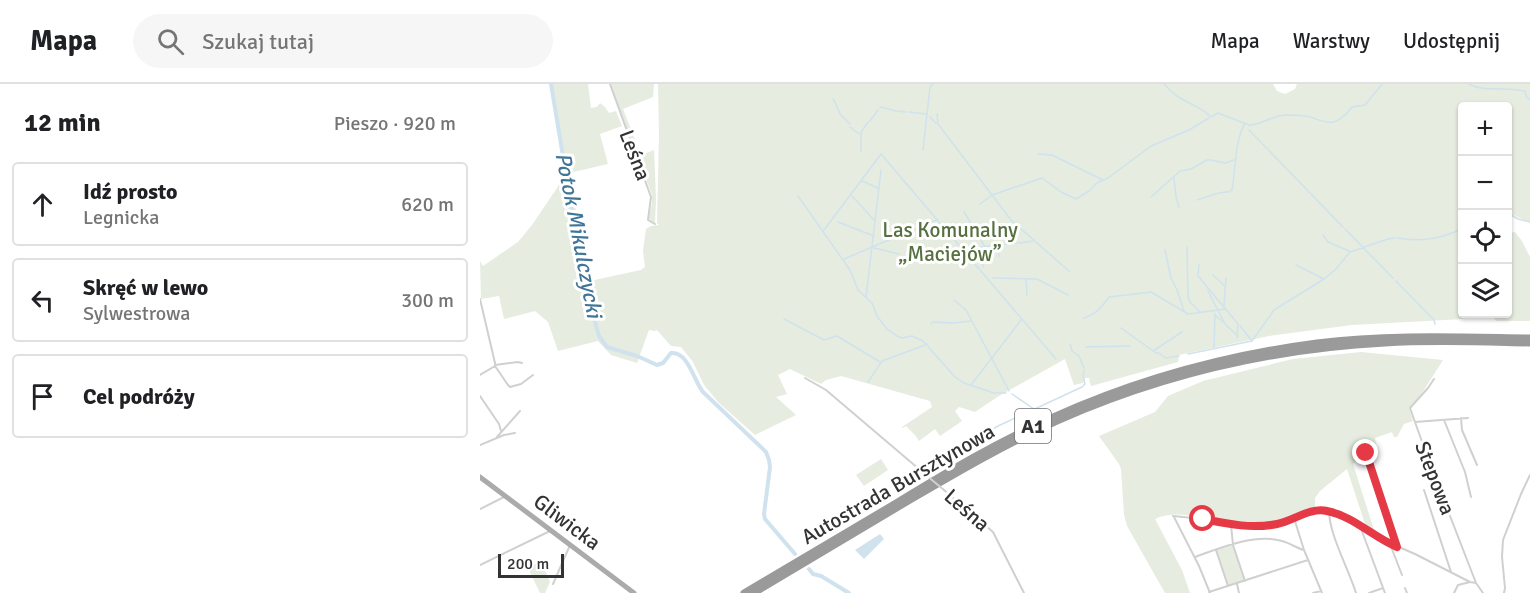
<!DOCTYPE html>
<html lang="pl">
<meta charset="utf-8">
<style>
:root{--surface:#fff;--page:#f6f6f6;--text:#202124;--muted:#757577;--line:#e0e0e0}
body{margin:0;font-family:Signika,sans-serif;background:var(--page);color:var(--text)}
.controls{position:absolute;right:18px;top:18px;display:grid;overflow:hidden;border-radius:6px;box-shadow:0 2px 4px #0004}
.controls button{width:54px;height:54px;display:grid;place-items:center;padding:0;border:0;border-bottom:2px solid var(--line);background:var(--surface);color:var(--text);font:30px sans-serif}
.scale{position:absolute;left:18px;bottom:15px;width:66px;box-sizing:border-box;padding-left:6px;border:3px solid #333;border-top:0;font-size:16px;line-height:21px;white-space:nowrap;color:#333;-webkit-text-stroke:4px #fff;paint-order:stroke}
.stop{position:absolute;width:18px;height:18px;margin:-14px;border:4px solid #e63946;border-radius:50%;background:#fff}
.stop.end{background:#e63946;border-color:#fff;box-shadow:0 2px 6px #0008}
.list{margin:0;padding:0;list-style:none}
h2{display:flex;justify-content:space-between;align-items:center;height:78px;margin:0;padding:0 24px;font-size:26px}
h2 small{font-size:20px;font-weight:400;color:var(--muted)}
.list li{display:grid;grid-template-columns:39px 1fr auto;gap:18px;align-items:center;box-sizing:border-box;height:84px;margin:0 12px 12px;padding:0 12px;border:2px solid var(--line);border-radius:6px}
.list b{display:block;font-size:22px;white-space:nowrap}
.list p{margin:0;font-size:20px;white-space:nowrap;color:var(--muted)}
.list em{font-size:20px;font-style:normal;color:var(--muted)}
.icon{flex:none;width:33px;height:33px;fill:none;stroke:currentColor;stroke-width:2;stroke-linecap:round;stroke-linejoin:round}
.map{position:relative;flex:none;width:1050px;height:509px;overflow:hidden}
header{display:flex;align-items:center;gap:36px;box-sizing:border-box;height:84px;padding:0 30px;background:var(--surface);border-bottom:2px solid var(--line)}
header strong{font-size:28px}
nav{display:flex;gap:33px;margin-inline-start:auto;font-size:21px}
.search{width:420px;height:54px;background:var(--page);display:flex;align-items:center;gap:15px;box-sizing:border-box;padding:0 21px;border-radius:33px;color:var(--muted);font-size:22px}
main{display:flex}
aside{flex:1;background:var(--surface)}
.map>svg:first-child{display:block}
</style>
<header>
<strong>Mapa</strong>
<div class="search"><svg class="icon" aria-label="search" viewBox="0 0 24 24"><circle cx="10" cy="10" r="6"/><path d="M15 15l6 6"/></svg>Szukaj tutaj</div>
<nav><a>Mapa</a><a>Warstwy</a><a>Udostępnij</a></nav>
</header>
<main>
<aside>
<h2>12 min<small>Pieszo · 920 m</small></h2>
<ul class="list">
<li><svg class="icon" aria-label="ahead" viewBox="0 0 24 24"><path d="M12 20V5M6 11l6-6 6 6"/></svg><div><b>Idź prosto</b><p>Legnicka</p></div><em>620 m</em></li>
<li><svg class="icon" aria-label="left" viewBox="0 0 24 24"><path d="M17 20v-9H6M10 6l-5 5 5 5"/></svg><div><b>Skręć w lewo</b><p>Sylwestrowa</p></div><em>300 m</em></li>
<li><svg class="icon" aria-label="arrive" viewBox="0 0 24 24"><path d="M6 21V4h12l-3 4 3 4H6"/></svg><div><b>Cel podróży</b></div></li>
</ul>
</aside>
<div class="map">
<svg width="1050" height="509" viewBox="0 0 1050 509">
<rect width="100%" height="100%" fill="#fff"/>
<!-- green -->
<path fill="#e6ecdf" d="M71,0H108L111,24L117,23L120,19L125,23L129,29L136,27L142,42L120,50L128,80L89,89L110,197L161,186L165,183L163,167L166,145L171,142L179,141L177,139L179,51L178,0H793L797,7L805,10L815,5L817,0H1050V139L1028,128V22H982V230H985L983,235L872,241L789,252L699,271L698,278L611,302L609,294H605L603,299L594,301L585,275L519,312L495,328L479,323L475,327L482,337L460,352L455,345L439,357L435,351L426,342L423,344L422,343L452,323L450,317L361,292L346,296L341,300L310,285L298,291L307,310L296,313L316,331L275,351L239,319L224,301L213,278L201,263L191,262L177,246L175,247L169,246L157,279L131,271L118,257L78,267L68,238L55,227L24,235L19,212L1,215L0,177L3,182L38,158L52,141L77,104L79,100V90L86,88Z
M131,0H174L173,13L143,25L161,71L174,66L176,115L175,139L171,137L169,134L172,119V111L139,25Z
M1035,148L1042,157L1050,173V237H1016L1011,230H1028V156L1030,149Z
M881,268L963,276L937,317L929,324L933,337L924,340L917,353H914L912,348L895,354L896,360L873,380L895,449L886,443L867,385L840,407L835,414V426C813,434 791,444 767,443C736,442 705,422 675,435L702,486L710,509H685L647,442L644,431L641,385L639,380L619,352L675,328L688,312L723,297L813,275Z
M401,375L408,386L384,402L376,391Z
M753,461L765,497L748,502L736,466Z
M61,477L70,498L65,509H60L48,484Z"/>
<!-- water -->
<path fill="#cfe2ee" d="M400,450L404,455L384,475L375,466Z"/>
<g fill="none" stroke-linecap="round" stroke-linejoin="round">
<!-- stream -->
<path stroke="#cfe2ee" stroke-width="1.5" d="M684,0C689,5 694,11 700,14C710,20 723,24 731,33L738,29L769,41
M989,0C1003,7 1011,4 1024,5C1032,5 1037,6 1045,7L1047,14L1050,15
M353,15L355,18L360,30L370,40
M400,24L401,23L416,27L426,28
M429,28L446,30
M457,30L458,40L531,136L590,188
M450,33L456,39
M390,37L398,26
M770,41C782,41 792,31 806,31C814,31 823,31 830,33C838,35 845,40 854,38C860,36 868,29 872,23L885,21L902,0
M370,43L379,50
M769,46L863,143
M443,66L450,3L453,0
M381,68V48L388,38
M558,70L572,71L623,96
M694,94L696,113L699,123
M382,97L398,104
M318,112L370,186L378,206L392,219L397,232L407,245L417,252L422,254L432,252L443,257L475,293L484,299L514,309H526
M372,112L395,137
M671,113L700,87L711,85L727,76H731L745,79L754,76
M717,116C728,113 739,107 749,108L752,106C756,83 754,60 765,39
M500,120L512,111L562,94L581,108L596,115L609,107L617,99L628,94L671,62L709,46L729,34
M484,128L505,163
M1028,129L1038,135L1050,138
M358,138L394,152
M865,145L913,194
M344,146L401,70L576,275
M843,151L848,158L869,167
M917,154C942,158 959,155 982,145
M539,159L553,157
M518,161L519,172
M501,163L503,183
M707,163L708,213L710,218L719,227
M394,164L419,170
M493,164L537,159
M685,166L691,194L697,206L704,227
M364,175L456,136
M719,181L718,192L758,240L757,254
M816,181L844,195
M733,191L745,202
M513,194L557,195L588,211
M546,195L547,211
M916,197L954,236L955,240
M728,207L745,240
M386,213L401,86
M474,216L486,226L529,307
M744,222L746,194
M735,231L743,238
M604,234C616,230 622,223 629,213L671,208L708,230L746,225
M304,235L344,256L357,252L400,278
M451,240L453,238L474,239L491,237
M746,241L758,252
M760,242L772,257
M641,244L676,269H679L686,274L699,272
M590,260L592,267L599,272L604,284
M606,263L650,262
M734,264L735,230
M673,267L702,248
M708,270L772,257L794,226L844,195L855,186L870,168L908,155L915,154
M388,298L402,277L448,260
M491,301L541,236
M532,310L554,325
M467,373L518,342L602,303L605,300L603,292L604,286"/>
<!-- river -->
<path stroke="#cfe2ee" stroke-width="4" d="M71,0L104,199L119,252L127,263L157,272L177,281L183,279L191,269C208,267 214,297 223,308L286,368L289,376L290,383L284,430L285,435L315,470
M329,485L333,490L341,492L369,509"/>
<!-- street -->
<path stroke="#d0d0d0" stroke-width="2" d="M130,0L171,113L168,136L175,140
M0,215L15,279V282L0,291
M15,281L38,278L42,279
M15,282L28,301L30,303L41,300L53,291
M325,294L346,306L446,391
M954,295L948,304L930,324L951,383L996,499
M0,312L19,340L21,347
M981,334L982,346L997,381
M964,336L985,388L991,413
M935,338L988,334
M17,353L40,327
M0,361L24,351L35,349
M886,369L917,463
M464,406L513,448L544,509
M944,406L971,488
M0,425L24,413
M849,427C849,450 869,486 876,509
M693,432L723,435L767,443L798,440L835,427L846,426L880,441L905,457L935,470L990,498L996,499L1003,509
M694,433L719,482L730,509
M814,434L824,466
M751,441L753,461L765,497
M880,442L905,509
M910,460L922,491
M736,466L748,502
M715,473C740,464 775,449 802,457C810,459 816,464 824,466L842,509
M0,481L70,447
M73,500L90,461
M757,500L759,509
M925,504L927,509
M729,508L828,476
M833,509L841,507
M889,509L903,504
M974,509L978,501L990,498
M1024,509L1025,504L1022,473L1023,456L1041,410L1050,391"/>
<!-- primary -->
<path stroke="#ababab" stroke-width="5" d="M0,393L154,509"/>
<!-- highway -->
<path stroke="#9a9a9a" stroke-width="7" d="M264,509C314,479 365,449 416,419C467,388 517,358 571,334C655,296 745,271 837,259C908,250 979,253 1050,254
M274,509C326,478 378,447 430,416C478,388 526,360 577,337C681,291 792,265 905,259C953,256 1002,258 1050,259"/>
<!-- street-bridge -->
<path stroke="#d0d0d0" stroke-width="2" d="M446,391L464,406"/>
</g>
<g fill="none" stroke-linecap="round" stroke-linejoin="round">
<!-- route -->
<path stroke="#e63946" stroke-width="8" d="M723,435C748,440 771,445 797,440C813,437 830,423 847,427C873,432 893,453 917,463L886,369"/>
</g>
<g text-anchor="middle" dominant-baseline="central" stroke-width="6" stroke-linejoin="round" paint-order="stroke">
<!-- shield labels -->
<rect fill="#fff" stroke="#707070" stroke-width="1.5" x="535" y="325" width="36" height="34" rx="4.5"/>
<g font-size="20" font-weight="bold" fill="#333">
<text x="553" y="342">A1</text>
</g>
<!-- street labels -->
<g font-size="21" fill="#333" stroke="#fff">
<text transform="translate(155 71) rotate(69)">Leśna</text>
<text transform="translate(955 394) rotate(69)">Stepowa</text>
<text transform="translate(418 400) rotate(-30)">Autostrada Bursztynowa</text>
<text transform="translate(487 426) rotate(41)">Leśna</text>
<text transform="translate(87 438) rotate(37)">Gliwicka</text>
</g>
<!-- park labels -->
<g font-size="21" fill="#56703f" stroke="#fff">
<text x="470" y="146">Las Komunalny<tspan x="470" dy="24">„Maciejów”</tspan></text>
</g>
<!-- water labels -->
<g font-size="22" font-style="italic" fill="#3f7597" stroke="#fff">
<text transform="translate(99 151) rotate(79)">Potok Mikulczycki</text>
</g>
</g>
</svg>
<div class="controls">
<button>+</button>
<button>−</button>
<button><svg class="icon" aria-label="locate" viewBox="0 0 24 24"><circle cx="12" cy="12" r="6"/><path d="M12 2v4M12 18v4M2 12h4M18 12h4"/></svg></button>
<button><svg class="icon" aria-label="layers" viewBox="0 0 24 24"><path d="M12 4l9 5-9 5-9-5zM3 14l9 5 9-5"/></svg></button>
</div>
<div class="scale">200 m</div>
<div class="stop" style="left:723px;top:435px"></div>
<div class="stop end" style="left:886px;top:369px"></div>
</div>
</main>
